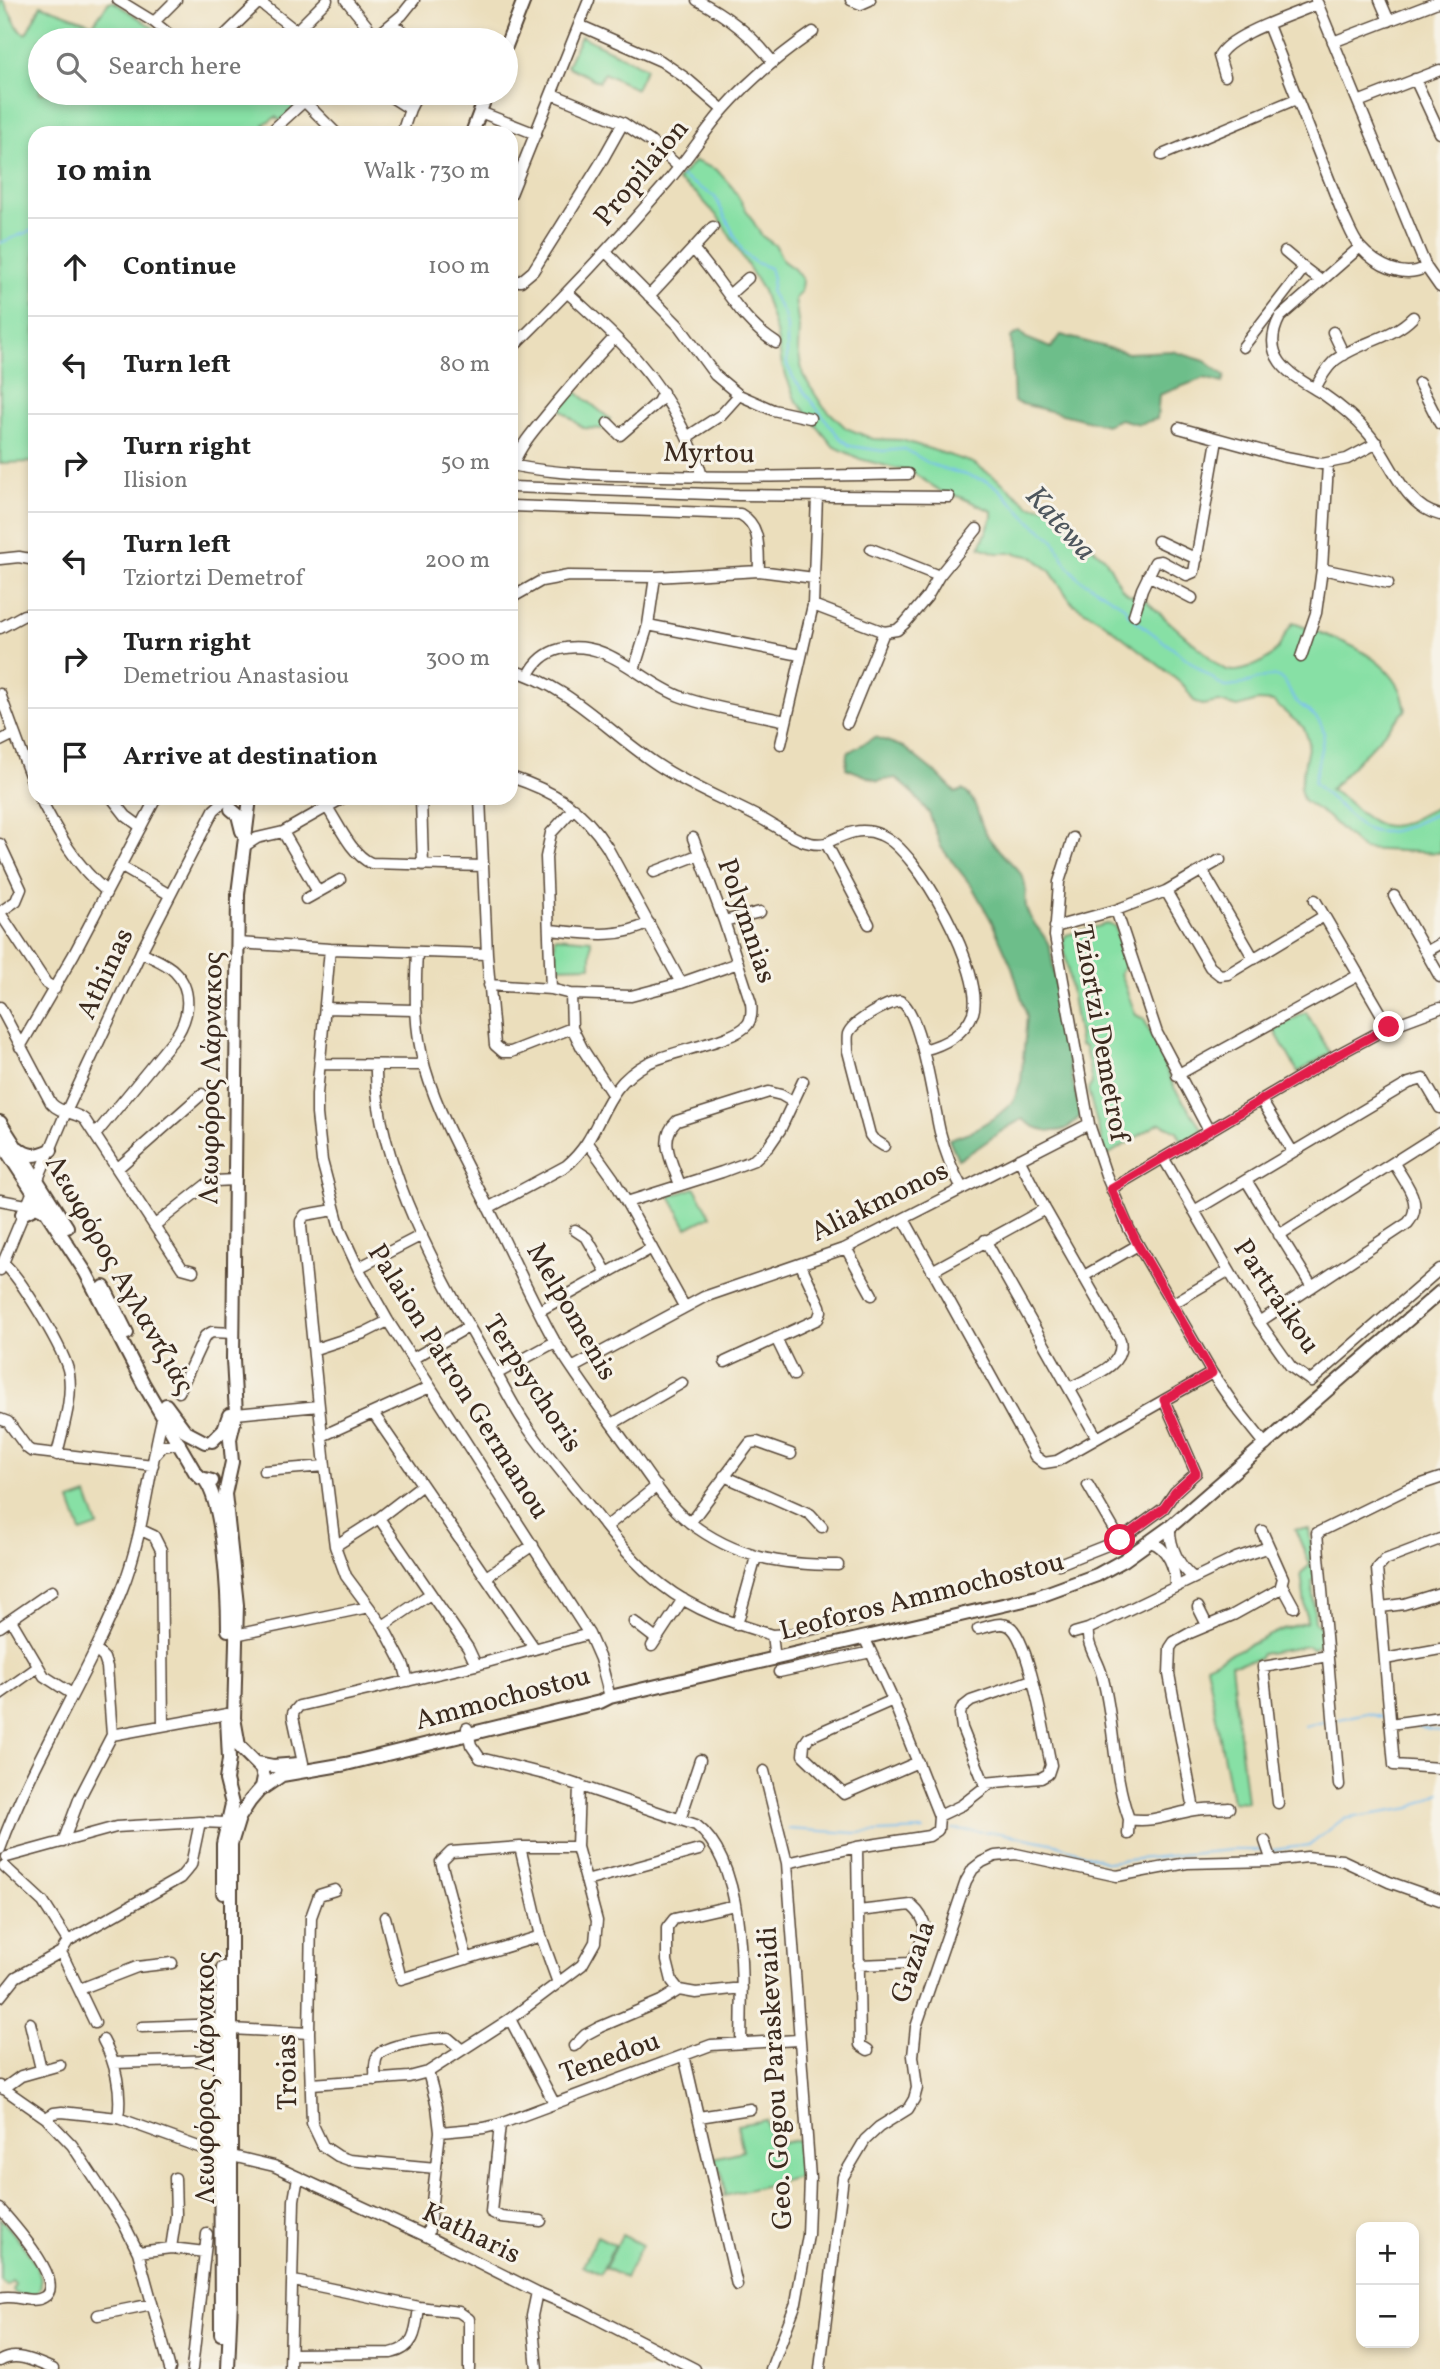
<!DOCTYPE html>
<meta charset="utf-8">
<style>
:root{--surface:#fff;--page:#f6f6f6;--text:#222;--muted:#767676;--line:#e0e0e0}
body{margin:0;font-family:Vollkorn,serif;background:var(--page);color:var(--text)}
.controls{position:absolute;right:21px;bottom:21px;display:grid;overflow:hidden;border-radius:14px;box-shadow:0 4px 10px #0003}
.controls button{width:63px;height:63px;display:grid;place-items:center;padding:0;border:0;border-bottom:2px solid var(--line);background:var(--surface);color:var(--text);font:35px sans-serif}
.stop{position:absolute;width:21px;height:21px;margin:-16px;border:5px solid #e11d48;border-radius:50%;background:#fff}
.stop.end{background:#e11d48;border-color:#fff;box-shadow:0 2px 7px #0008}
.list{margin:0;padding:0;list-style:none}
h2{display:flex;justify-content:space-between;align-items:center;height:91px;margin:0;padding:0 28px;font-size:30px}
h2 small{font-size:23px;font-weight:400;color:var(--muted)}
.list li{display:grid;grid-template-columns:46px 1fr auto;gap:21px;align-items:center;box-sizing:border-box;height:98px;padding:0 28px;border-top:2px solid var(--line)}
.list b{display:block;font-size:26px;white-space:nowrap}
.list p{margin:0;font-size:23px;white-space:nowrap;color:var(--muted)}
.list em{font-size:23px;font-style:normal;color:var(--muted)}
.icon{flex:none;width:38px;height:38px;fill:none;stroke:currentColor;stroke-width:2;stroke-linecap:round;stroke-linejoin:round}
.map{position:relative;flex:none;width:1440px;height:2369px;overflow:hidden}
.search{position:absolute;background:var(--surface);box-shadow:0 4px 10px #0003;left:28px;top:28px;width:490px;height:77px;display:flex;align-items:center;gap:18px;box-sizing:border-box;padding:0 24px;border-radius:38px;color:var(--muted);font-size:26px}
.panel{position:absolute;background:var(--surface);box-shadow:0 4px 10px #0003;left:28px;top:126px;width:490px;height:679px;border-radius:21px}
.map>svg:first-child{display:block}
</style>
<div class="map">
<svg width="1440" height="2369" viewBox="0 0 1440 2369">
<rect width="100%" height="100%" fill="#f7f3e8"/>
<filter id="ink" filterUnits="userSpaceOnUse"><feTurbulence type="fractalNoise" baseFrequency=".0143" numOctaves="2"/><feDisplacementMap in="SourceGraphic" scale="14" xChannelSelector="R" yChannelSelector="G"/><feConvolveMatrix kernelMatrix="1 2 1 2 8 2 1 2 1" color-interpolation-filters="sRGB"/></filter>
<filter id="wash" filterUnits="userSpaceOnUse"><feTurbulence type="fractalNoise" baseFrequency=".00686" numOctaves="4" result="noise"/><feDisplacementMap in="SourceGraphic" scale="28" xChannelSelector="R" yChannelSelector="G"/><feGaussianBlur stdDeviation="1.57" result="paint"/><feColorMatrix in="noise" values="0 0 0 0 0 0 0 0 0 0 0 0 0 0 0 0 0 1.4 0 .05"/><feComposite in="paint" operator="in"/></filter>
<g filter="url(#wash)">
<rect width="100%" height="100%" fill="#ebdebc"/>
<!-- green -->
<path fill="#87e0a5" stroke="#618562" stroke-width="2" d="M0,0H3L20,31L26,34L41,5L93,24L109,2H114L172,40H40V93H312L280,121L276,117L264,124L270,133H35V471L33,462L0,463Z
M581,36L646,68L636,89L604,73L599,82L567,66Z
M695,161L717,170L733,188L762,236L776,246L783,261L794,269L802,279L801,291L795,299L799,328L798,350L803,375L822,405L846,428L873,439L902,440L973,463L999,480L1030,506L1056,508L1096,551L1105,558L1122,589L1130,595H1140C1160,614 1180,632 1202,650C1211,657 1215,666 1227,670C1239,674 1258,665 1268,658C1282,649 1283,634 1293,623C1331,637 1380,650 1400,689C1403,695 1404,704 1406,710L1330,790C1342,795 1347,801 1356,809C1392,841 1403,821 1440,806V853L1362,849L1327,816L1303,800L1300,788L1309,742L1304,728L1273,702L1257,701L1238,707L1219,702L1202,705L1194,701L1185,687L1165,670L1103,622L1072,603L1050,571L1033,557L1014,553H996L980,547L992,518V511L960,497L942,492L913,473L860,459L833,446L795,399L782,365L776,332L763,291L719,218L697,194L677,180Z
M574,390L610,419L603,429L583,428L559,408Z
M1107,924L1115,926L1126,965L1120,973L1136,1015L1144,1019L1175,1089L1203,1130L1183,1143L1177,1131L1160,1123L1106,1156L1088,1090L1092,1083L1085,1047L1080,1045L1063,941L1066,935Z
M555,937L591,940V966L555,967Z
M1306,1012L1330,1053L1298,1072L1274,1030Z
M695,1188L711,1216L687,1228L670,1196Z
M87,1495L98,1526L81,1532L70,1501Z
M1295,1529H1309L1315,1579L1312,1581L1315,1623L1320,1625L1321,1643L1312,1649L1308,1646L1262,1654L1259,1659L1231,1664L1247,1802L1232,1801L1206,1665L1283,1629L1307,1622L1301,1573L1310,1565Z
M766,2120L771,2145L798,2140L799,2177L724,2196C727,2183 720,2168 714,2158L743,2151L737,2125Z
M0,2218C12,2232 47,2269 40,2288C39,2292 36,2294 34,2297L16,2294L13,2290L15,2284L12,2281L7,2286L0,2281Z
M622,2235L642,2245L625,2278L605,2268Z
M597,2236L615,2245L600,2274L583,2265Z"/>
<!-- forest -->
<path fill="#6dbe8a" stroke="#547454" stroke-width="2" d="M1020,332L1026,338L1051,348L1061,335L1128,353L1172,351L1205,361L1225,376L1223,383L1204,378L1159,395L1157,419L1139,424L1120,419L1106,425L1014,402L1011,337Z
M875,737L903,747L937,774L956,793L962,790C977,797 978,819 985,832C994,848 1010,860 1021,874C1029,886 1023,899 1027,911C1033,926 1045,933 1050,948L1070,1070L1081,1116C1077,1119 1072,1125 1067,1128C1054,1135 1033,1129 1023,1119C997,1130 983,1148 958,1159L949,1139L972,1131L997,1116L1013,1102L1021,1081L1027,1016L1012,967L991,920L973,888L941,847L929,813L911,791L896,778L878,781L846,768L847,753Z"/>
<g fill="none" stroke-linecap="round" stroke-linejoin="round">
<!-- stream -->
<path stroke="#78beef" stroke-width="2" d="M681,176L715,197L743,252L754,262L770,268L773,278L771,293L784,314L787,328V365L794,379L840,438L850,446L883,451L905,449L932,465L986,481L997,487L1032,523L1053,539L1066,563L1078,578L1124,606L1130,616
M0,243L35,229
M1135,620L1224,687C1242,689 1270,669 1282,679C1289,685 1290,696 1297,702C1309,713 1321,716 1324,734L1314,783L1362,827C1388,841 1415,823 1440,812
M1339,1719L1366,1713L1384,1718
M1305,1726L1328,1721
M1416,1726L1440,1731
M788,1829L855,1833L923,1830
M952,1829L1000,1833L1056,1844L1107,1862L1230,1850H1264
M1273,1850L1310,1845L1343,1819L1411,1808L1440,1793"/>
</g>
</g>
<g filter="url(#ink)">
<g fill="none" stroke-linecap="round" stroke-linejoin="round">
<!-- minor casing -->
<g stroke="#554536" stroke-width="13">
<path id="minor" d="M118,0L154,22L176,40
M257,0L296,31L327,0
M346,0L376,37
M697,0C726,15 752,35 772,61
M851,0L861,4L870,0
M1316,0L1426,267L1440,287
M1380,0L1389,21
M154,22L176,0
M393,24L415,40
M579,25L661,61L687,79L723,110
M1268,25L1344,217C1349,227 1353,239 1360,247C1376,265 1404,280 1426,267
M220,40L259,2
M372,40L402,15L414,0
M1333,42L1440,1
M1225,76L1219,56C1228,35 1295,14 1318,4
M1415,79L1440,133
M385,93L410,109
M552,94L623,123L651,142L679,167
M304,101L336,133
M1358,102L1440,70
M480,112L536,134
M275,128L313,93
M402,133L410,109L418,93
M1162,155L1296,99
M511,194L589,0
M1360,247L1280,317C1272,332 1270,348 1280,362C1290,376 1309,385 1323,394C1339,405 1355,418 1368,433C1391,459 1403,507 1440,515
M693,249C722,280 739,320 776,343
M606,252L679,326L715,375L739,395L773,410L810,418
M1285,252L1304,268
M511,281H521L533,271L600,164L623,123
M568,293C616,337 652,367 682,427C690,444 698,459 702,477
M729,295L748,278
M649,296L713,227
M1333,332L1344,355
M1243,347L1304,268L1321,281
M511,349C566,295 618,239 668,181C688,158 704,132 724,109C751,78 780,55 813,32
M1419,383L1440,424
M1315,389C1320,379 1326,369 1334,361C1358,342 1392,339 1413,317
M608,423L620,435L658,402L663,392
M1179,428L1281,456L1322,464L1347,459L1377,443
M687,437L721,415L739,395
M511,465C560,475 611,475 661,476C743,478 825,476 908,474
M513,465C521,444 536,428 550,411C571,385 593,361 615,337
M511,487L738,495L949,497
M511,506L740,514C762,526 758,550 759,571
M1158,541L1197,559
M871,549L939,576
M0,559L19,557L35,560
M1322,569L1388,583
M1148,575L1192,598
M511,598L541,581L568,576L655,577L759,571L814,578
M813,605L884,632
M1134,615L1142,589L1155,562L1161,561L1187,575L1194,572L1217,440
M648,625L800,655
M0,628L24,615L35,617
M1301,657L1316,613L1322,569L1328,464
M511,670C569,685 610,734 658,765C691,787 728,801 762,819C781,829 804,848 826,843L869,924
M634,670L648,625L655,577
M529,675C536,661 545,653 560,649C609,638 640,682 682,697C715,709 751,713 786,721
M0,694L35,789
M847,723L884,632L897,630L905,623L927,597L939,576L977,529
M0,741L14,734
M781,744L813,605L817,496
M511,777C554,791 582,808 607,847L681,983
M40,798C58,833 76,866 106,891
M112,798L126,816L141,827
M421,798L423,865
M480,798L487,954L495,1045L503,1052H511L572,1028
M327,807C339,825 351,854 371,863L483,866
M283,832L318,892
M1073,838L1059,882L1055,936L1089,1124L1106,1175L1129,1229L1212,1373L1234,1405L1266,1445
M826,843C845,834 860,826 881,835C918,849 986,976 973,1013C965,1034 943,1045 923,1050
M0,844L21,889L16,901L0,912
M243,847L257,838L283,832L343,798
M120,866L170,895
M1202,870L1254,959
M654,872L698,855
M1166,891L1210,967L1220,975L1228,974L1324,916
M1394,896L1440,977
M306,899L340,880
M1315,900L1389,1027
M1116,910L1157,1033L1209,1131
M0,913L46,983L55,989
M724,921L760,912
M1055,927L1116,910L1166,891L1220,860
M549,930C584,933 617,940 649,923
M238,943L330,949L487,954
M330,949L317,1094V1114L322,1161L340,1229L358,1268L388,1321L589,1634L600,1659L610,1697
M417,952C415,992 414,1029 425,1068C439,1116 465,1162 488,1207C510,1251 530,1297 554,1340C576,1377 604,1413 629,1448C647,1473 665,1503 689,1522C736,1558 781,1565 838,1565
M1426,952L1440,944
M489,985L551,989L571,994L631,996L681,983L738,963
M551,989L546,857L551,833L574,808
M571,994L572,1028L582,1048L612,1094
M0,1007L51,1103C60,1114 75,1111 85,1120L182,1268L193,1271
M325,1008L414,1010
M20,1047L74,954L156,798
M320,1064L424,1065
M376,1065C373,1162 447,1291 496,1373C506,1391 516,1411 528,1428C546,1454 567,1478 587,1503C610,1532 632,1562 662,1585C695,1611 732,1623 772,1635L775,1659
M1177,1075L1359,975
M1261,1100L1292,1151
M96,1134L177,1035C189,1016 193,990 175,972C167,963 152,958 141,952
M588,1143L613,1178L684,1306
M884,1146L873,1139L870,1135L848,1051C848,1045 847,1039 848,1034C853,1021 887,1003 900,1001C921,1010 934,1108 940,1132C945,1152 952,1170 962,1188
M1019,1159L1045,1209L1120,1340C1126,1367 1089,1377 1070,1388
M1164,1159L1259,1322L1291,1367L1311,1381L1440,1269
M118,1168L202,1094
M1246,1180L1312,1287
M680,1185C673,1164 657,1139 677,1121L769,1092L781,1095L793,1102
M1111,1189L1335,1056L1389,1027L1440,1008
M0,1200L26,1205
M627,1202L722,1172L754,1160L769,1146L780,1130L803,1081
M488,1208L566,1166C606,1133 597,1090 648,1063C671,1051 736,1041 748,1024C752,1018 752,1011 751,1003L724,921L693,838
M334,1210L305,1215L301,1221V1226L325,1466L335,1546L346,1576L383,1626L404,1666L408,1681
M1194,1211L1409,1083L1423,1079L1440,1108
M904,1219L1035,1456L1044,1463L1057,1461L1212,1373
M155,1225L207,1184L215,1181L235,1180
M575,1230L587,1238L607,1273
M1279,1235L1440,1133
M985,1240L1097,1438
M846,1248L872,1295
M3,1263C20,1276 66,1353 69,1374C73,1400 62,1430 57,1455
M358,1268L422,1235
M0,1270L66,1112L141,952L214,810L222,803L233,798
M932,1271L1045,1209
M1084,1276L1138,1245
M1172,1304L1228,1271
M539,1311L652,1248
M1259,1322L1408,1223C1425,1203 1404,1182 1394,1163
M776,1338L794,1375
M315,1349L364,1333L388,1321
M412,1359L468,1327
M725,1362L818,1319L821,1311L820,1306L801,1265
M572,1368L704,1297L846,1248L1089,1124
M496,1374L555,1342
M179,1392L205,1336L212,1332L234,1333
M373,1413L535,1649
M236,1414L319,1406
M0,1419L8,1422L27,1448L31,1451L153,1465
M612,1424L682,1383
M322,1436L430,1387
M155,1455L163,1446L180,1443
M264,1471L325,1466
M724,1476L810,1514L822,1527
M1088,1485L1120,1540L1164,1508L1175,1492L1196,1473L1164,1400
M379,1518L468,1648L476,1665
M690,1523L750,1443L757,1442L791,1454
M606,1527L657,1486
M1170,1527C1169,1545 1179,1567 1194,1578
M141,1530L154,1536L161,1550L163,1725
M1440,1539L1385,1560L1377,1569L1394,1765L1440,1768
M1150,1542C1168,1547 1176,1569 1175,1587
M335,1546L379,1518L422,1485
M1059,1564L1120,1540
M486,1577L533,1545
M1282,1585L1294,1607
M1198,1607L1207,1625
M1381,1607L1404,1604L1440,1593
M11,1620L44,1676L72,1694
M634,1622L656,1639
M737,1625L756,1557
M383,1626L430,1594
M0,1627L52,1591
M978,1629C988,1627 1000,1621 1009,1626C1029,1637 1045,1739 1051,1765L1048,1774L1041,1778L984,1783L962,1728L960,1714L962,1708L971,1701L1032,1680
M1088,1629C1086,1646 1098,1659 1102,1675C1115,1722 1112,1772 1129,1819C1151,1823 1168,1815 1189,1811C1202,1808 1216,1809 1229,1808
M1074,1633L1088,1629L1236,1558L1266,1548L1270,1552
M235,1635L369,1607
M772,1635L789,1634L859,1620
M652,1646L683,1599
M1385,1659L1440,1649
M779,1672L871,1652
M0,1694L38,1667
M893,1700L809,1737L804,1744L803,1755L844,1794L918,1762
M1390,1724L1440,1717
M467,1728L471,1745L480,1758L548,1775L696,1825C748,1865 742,1983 741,2043
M112,1735L227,1714
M303,1763L293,1717V1713L299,1706L476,1665L589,1634
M764,1771L787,1863L810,2178L808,2235L796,2303L771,2369
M1339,1785L1317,1533L1407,1489L1440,1478
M1278,1803L1263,1667L1328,1656
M1189,1811L1193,1804L1169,1674L1170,1648L1174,1642L1190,1633L1233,1615L1280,1589L1283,1578L1262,1531
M939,1816L962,1805L989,1784
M680,1820L700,1760
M1128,1834L1129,1819
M63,1842L80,1797L112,1735L107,1667L104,1658L96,1650
M520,1847L541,1936L558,1983
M857,1847L860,2045L868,2050
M0,1849C32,1760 86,1680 121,1592C144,1535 148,1474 163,1415
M7,1857L116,1827L200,1822L226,1823
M1272,1861L1307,1857L1342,1860L1389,1882L1440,1900
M787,1863L857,1847L929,1836L938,1830L939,1816L893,1700L864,1637
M4,1866L43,1902L68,1941
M586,1881L699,1850
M335,1890L319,1895L311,1917L309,2033L312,2123L323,2146L338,2156L349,2160L436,2168
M735,1905L674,1919L667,1928V1961L672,1981L679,1990L696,1993L742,1988
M858,1911L911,1905C935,1926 922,1937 912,1963L858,1965
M385,1917L401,1979L541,1936
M61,1952L95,2023
M467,1959L441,1862L451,1852L520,1847H577
M80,1989L137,1967L172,1963
M0,1997L16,1977L61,1952L68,1941L180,1878L191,1865L200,1822
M510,2019L554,2103
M30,2023L41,2069
M142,2027L221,2024
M230,2029L309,2033
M103,2040C116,2063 122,2092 118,2118
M574,2046L585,2035L600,2027L661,2001L679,1990
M684,2055L737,2285
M113,2063L220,2060
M376,2080C375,2072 373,2059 380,2053C391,2044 434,2038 448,2038L462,2050
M312,2084L409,2077L428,2072L510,2019L582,1965L595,1942L597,1921L577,1847L579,1785
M0,2086L46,2118L72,2145L123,2222L138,2252L170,2369
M3,2089L21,2076L60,2065
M699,2117L750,2109
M46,2118L54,2113L62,2112L118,2118L207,2150L274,2166L428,2237L537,2292L582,2311L695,2369
M500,2124L491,2212L501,2217L541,2221
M440,2132L484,2128L500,2124L711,2045L798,2040
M0,2209C9,2220 68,2283 44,2297C31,2305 14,2293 0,2298
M428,2237L440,2132L437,2106L428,2072
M171,2248L176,2215L175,2178
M138,2252L171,2248L205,2252
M294,2281L419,2307L459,2312L469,2319V2369
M537,2292L532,2316L537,2369
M98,2315L152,2304
M291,2354L391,2353C416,2348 416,2329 419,2307
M0,2361C17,2351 36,2362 53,2369
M192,2369L207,2234
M290,2369L294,2200L298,2177
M820,2369L843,2177L865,2140L879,2127L908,2109L914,2099L917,2088L913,2056L916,2027L966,1881L973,1869L982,1862L995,1856L1016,1854L1117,1876L1187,1863L1272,1861L1265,1841"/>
</g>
<!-- major casing -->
<g stroke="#554536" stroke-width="16">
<path id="major" d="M506,46L524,0
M472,133L487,93
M231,809L238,815L242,831
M0,1122L67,1227
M0,1141L86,1273L143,1383L195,1472L201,1478L212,1481
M18,1148C29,1158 37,1156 51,1150
M22,1214L36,1207L47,1212
M104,1287L127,1333
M166,1405L186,1432L205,1442
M212,1441L224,1429L229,1415
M205,1480C224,1505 228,1597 228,1630
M257,1763L273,1766L299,1764
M260,1790L282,1775L346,1764L600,1702L610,1697L1037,1597L1097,1575L1124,1560L1170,1527L1440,1292
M223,1893V1844L232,1804L226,1780L229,1759L227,1718
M221,2334L220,2060L223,1968
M228,2369L231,2299V1844L239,1818L250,1801L262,1787L264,1777L261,1768L239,1746L234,1718L237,1605L225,1494L232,1462L230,1439L236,1414L233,1359L238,894L250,798"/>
</g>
<!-- minor -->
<use href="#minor" stroke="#fff" stroke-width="10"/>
<!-- major -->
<use href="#major" stroke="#fff" stroke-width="12"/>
</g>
</g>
<g fill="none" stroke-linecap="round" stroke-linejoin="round" filter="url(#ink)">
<!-- route -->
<path stroke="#e11d48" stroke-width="9" d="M1120,1540L1164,1508L1175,1492L1196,1473L1164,1400L1212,1373L1138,1245L1111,1189L1332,1058L1389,1027"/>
</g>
<g text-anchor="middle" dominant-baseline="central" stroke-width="6" stroke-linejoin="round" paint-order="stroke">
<!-- street labels -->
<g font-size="28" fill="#3b2a1e" stroke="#f7f3e8">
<text transform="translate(642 173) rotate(-50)">Propilaion</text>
<text transform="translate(709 454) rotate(1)">Myrtou</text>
<text transform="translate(746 921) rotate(71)">Polymnias</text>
<text transform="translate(106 974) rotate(-65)">Athinas</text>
<text transform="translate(1100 1033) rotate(80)">Tziortzi Demetrof</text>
<text transform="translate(212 1078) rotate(-89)">Λεωφόρος Λάρνακος</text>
<text transform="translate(880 1202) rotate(-26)">Aliakmonos</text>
<text transform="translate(119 1275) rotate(60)">Λεωφόρος Αγλαντζιάς</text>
<text transform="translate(1276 1297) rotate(56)">Partraikou</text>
<text transform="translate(571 1312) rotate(60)">Melpomenis</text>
<text transform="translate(458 1382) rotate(58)">Palaion Patron Germanou</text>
<text transform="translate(532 1384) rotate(57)">Terpsychoris</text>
<text transform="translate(922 1597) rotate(-14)">Leoforos Ammochostou</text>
<text transform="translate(503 1699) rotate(-15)">Ammochostou</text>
<text transform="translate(914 1962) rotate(-71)">Gazala</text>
<text transform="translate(610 2058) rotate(-20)">Tenedou</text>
<text transform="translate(288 2072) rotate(-91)">Troias</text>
<text transform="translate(206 2078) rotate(-90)">Λεωφόρος Λάρνακος</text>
<text transform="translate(776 2078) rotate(-93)">Geo. Gogou Paraskevaidi</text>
<text transform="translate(471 2234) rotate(26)">Katharis</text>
</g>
<!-- water labels -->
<g font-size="30" font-style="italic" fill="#4d565d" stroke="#f7f3e8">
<text transform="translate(1060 524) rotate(48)">Katewa</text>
</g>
</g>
</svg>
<div class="controls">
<button>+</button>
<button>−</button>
</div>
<div class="stop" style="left:1120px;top:1540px"></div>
<div class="stop end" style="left:1389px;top:1027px"></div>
<div class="search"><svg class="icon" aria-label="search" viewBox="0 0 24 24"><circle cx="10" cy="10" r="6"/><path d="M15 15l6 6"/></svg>Search here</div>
<section class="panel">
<h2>10 min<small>Walk · 730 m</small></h2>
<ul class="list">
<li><svg class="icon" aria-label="ahead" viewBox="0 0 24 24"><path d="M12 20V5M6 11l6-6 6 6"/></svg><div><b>Continue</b></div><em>100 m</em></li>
<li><svg class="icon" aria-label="left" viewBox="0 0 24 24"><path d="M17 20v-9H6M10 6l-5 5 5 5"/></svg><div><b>Turn left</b></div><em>80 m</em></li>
<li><svg class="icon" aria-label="right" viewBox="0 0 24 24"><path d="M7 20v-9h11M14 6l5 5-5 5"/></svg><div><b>Turn right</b><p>Ilision</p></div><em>50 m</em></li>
<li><svg class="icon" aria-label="left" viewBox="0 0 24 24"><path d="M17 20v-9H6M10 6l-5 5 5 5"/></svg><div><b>Turn left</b><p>Tziortzi Demetrof</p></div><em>200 m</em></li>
<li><svg class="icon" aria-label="right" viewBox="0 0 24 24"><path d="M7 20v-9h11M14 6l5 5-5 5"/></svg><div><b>Turn right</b><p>Demetriou Anastasiou</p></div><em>300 m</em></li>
<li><svg class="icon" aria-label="arrive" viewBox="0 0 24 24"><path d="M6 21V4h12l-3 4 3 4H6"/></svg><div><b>Arrive at destination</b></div></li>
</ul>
</section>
</div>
